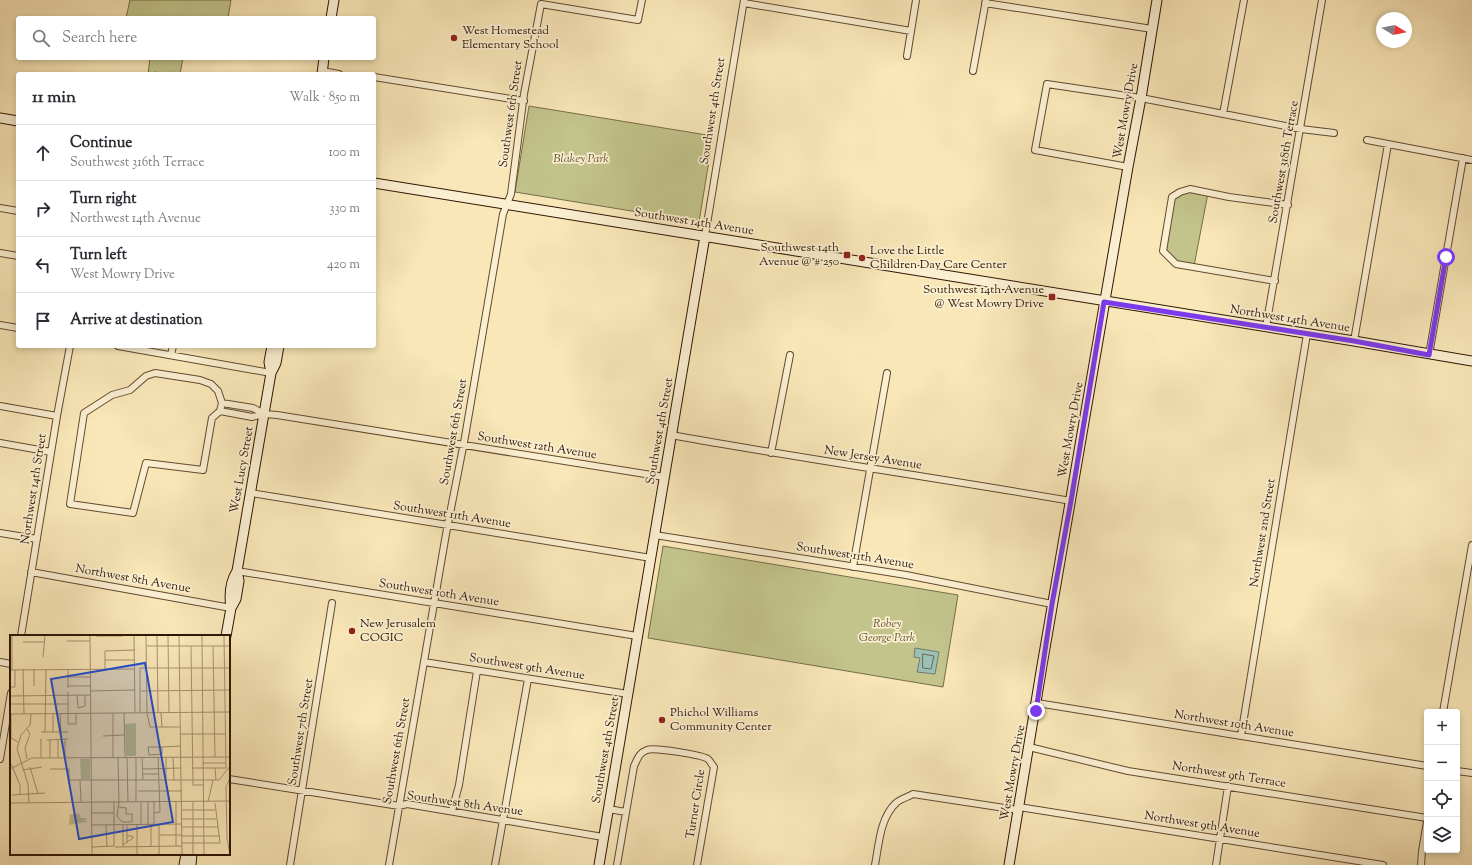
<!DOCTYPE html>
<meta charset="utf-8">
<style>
:root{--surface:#fff;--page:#f7f7f7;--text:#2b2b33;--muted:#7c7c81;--line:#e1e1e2}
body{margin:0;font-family:"Sorts Mill Goudy",serif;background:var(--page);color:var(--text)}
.controls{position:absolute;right:12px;bottom:12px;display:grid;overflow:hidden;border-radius:4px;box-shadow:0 2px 6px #0003}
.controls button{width:36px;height:36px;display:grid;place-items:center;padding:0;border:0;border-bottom:1px solid var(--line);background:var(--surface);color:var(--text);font:20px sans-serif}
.compass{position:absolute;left:1376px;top:12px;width:36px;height:36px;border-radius:50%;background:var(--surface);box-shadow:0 2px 6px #0003;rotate:100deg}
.stop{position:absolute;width:12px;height:12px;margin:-9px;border:3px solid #7c3aed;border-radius:50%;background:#fff}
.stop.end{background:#7c3aed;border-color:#fff;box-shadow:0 1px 4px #0008}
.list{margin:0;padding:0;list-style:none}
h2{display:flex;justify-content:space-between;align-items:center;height:52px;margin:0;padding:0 16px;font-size:17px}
h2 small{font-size:13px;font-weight:400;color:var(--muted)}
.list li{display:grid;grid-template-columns:26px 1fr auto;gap:12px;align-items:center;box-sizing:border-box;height:56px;padding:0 16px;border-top:1px solid var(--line)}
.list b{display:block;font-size:15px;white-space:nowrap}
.list p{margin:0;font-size:13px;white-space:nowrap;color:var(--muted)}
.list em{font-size:13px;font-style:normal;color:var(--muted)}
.icon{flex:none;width:22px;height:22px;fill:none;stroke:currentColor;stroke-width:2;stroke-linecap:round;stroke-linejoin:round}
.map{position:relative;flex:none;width:1472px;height:865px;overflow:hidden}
.search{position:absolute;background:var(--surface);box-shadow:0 2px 6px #0003;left:16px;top:16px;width:360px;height:44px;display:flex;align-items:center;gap:10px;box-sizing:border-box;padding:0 14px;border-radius:4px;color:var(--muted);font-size:15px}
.panel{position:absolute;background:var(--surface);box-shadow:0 2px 6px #0003;left:16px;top:72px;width:360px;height:276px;border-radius:4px}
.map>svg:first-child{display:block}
</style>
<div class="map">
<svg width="1472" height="865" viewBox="0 0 1472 865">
<rect width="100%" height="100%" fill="#f9e7b8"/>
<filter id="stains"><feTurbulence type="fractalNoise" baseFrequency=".005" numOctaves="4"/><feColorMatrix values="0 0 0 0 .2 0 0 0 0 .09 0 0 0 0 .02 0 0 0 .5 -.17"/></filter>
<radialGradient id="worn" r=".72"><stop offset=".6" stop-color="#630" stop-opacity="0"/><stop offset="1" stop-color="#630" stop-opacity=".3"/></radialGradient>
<!-- green -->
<path fill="#c2c48b" stroke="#786d48" d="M130,0H231L228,18H126Z
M150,58H183L180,74H167L154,72L153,74H148Z
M529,106L713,136L699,222L515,192Z
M1190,189L1208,193L1194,266L1176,262L1164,250L1173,198Z
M663,546L958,595L943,687L648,638Z"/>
<!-- water -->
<path fill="#9ebfb3" stroke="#727b6d" d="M915,648L939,652L935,674L917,672L920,658L914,657Z"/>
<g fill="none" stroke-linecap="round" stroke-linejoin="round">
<!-- shore -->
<path stroke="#666a5c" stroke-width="1" d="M923,654L934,656L931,669L923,668Z"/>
<!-- street casing -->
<g stroke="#624a31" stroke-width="8">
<path id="street" d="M744,3L911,31
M985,3L1152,29
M907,56L916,0
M322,71L339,74
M973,71L986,0
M374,77L524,101
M1223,114L1244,0
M1367,140L1472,160
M1128,167L1035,150L1047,84L1141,98L1301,129L1334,133
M0,208L18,211
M705,236L744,0
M0,253L18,256
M1275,281L1176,264L1163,251L1172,197L1180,192L1190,189L1229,197L1288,205
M0,325L18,328
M1266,327L1322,0
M1354,341L1388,144
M118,346L271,373
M171,355L173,346
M1429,355L1463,158
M155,373L200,380L211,384L218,391L222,403L220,411L212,418L203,470L146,463L133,513L70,504L84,413L112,395L130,390L146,376Z
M222,403L253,408L264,414
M0,406L57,416
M220,411L252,417L264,414L277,415L664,477
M671,435C804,459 938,478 1071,501
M0,443L51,452
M771,453L790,355
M251,493L651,558
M0,533L37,539
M655,535L906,575L1052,604
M853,567L887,373
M237,571L637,636
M31,572L231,608
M21,636L57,416L70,346
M0,662L11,664
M424,662L628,694
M1037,703L1427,766
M1443,712L1472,545
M1241,736L1307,334
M1029,747L1128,771L1427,818
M0,759L11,693
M1457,771L1472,773
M229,779L399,806L407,804L603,837
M1019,807L1383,865
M608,809L626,812
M452,811L459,785L477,671
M290,865L332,603
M389,865L446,534L465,437L503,214L511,194L524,94L541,4L638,20L642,0
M495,865L528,679
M617,865L634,766C638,758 639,753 647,750C654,747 702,755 708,759C710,761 712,765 714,767L697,865
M875,865C879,844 880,818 896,803C900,799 908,797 913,794L1018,810
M1216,865L1228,786
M1421,865L1422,851L1427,822"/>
</g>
<!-- secondary casing -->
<g stroke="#2f1604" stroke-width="11">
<path id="secondary" d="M331,18L334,0
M322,74L324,58
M0,118L18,121
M374,183L1354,341L1472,361
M271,373L269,362L272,346
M231,608C229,595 230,582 237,571
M226,636L231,608L236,599L239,581L237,571L271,373L276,363L279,346
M184,865L186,854
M191,865L192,854
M599,865L705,236
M1009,865C1047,632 1087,399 1128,167L1141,98L1157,0"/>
</g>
<!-- street -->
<use href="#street" stroke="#fbefd1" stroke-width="6"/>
<!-- secondary -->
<use href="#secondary" stroke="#fbefd1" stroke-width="9"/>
</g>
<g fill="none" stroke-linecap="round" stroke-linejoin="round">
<!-- route -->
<path stroke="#7c3aed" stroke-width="5" d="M1036,711L1052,604L1071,501L1104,302L1354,341L1429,355L1446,257"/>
</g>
<!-- markers -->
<g fill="#8f2418" stroke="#fbefd1" stroke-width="1.5">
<circle cx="454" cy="38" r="4"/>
<rect x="843" y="251" width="8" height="8" rx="2"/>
<circle cx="862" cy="258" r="4"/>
<rect x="1048" y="293" width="8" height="8" rx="2"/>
<circle cx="352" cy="631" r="4"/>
<circle cx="662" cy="720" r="4"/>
</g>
<g text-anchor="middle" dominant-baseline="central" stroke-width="3.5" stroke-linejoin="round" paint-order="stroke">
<!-- poi labels -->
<g font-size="12" fill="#2f1604" stroke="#fbefd1" text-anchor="start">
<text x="462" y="31">West Homestead<tspan x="462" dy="14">Elementary School</tspan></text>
<text x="839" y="248" text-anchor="end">Southwest 14th<tspan x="839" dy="14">Avenue @ # 250</tspan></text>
<text x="870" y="251">Love the Little<tspan x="870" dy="14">Children Day Care Center</tspan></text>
<text x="1044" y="290" text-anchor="end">Southwest 14th Avenue<tspan x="1044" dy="14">@ West Mowry Drive</tspan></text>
<text x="360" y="624">New Jerusalem<tspan x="360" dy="14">COGIC</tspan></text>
<text x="670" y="713">Phichol Williams<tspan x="670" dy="14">Community Center</tspan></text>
</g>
<!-- street labels -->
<g font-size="12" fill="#2f1604" stroke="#fbefd1">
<text transform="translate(713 111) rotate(-81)">Southwest 4th Street</text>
<text transform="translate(1126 111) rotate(-80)">West Mowry Drive</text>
<text transform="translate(511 114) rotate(-82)">Southwest 6th Street</text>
<text transform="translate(1284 162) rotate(-80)">Southwest 318th Terrace</text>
<text transform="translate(694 222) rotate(9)">Southwest 14th Avenue</text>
<text transform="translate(1290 319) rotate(9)">Northwest 14th Avenue</text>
<text transform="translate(1071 430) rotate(-80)">West Mowry Drive</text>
<text transform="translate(660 431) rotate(-80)">Southwest 4th Street</text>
<text transform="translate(454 432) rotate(-80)">Southwest 6th Street</text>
<text transform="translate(537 446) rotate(9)">Southwest 12th Avenue</text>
<text transform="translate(873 458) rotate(9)">New Jersey Avenue</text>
<text transform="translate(242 470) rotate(-80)">West Lucy Street</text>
<text transform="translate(34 489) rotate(-81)">Northwest 14th Street</text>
<text transform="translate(452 515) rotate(9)">Southwest 11th Avenue</text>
<text transform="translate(1263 533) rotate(-81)">Northwest 2nd Street</text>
<text transform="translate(855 556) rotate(9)">Southwest 11th Avenue</text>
<text transform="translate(133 579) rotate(10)">Northwest 8th Avenue</text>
<text transform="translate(439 593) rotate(9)">Southwest 10th Avenue</text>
<text transform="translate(527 667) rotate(9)">Southwest 9th Avenue</text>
<text transform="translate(1234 724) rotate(9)">Northwest 10th Avenue</text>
<text transform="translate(301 732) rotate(-81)">Southwest 7th Street</text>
<text transform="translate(606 750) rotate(-80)">Southwest 4th Street</text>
<text transform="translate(397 751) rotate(-80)">Southwest 6th Street</text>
<text transform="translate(1013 773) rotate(-80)">West Mowry Drive</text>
<text transform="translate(1229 775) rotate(9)">Northwest 9th Terrace</text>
<text transform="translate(465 804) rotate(8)">Southwest 8th Avenue</text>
<text transform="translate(696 804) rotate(-81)">Turner Circle</text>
<text transform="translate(1202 825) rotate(9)">Northwest 9th Avenue</text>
</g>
<!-- park labels -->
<g font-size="12" font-style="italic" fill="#625333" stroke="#fbefd1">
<text x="581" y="159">Blakey Park</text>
<text x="887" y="624">Robey<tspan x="887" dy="14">George Park</tspan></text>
</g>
</g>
<!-- overview -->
<g transform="translate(10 635)">
<rect width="220" height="220" fill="#f9e7b8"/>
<path d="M126,88V121H116L115,89ZM70,124H80V144H71ZM60,179H69L71,183H78L74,186H81L59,190Z" fill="#c2c48b"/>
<path fill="none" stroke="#a89370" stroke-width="1" d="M2,1V35M80,1L82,219M86,1H112M124,1L125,78M136,1L137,78M147,1L148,78M158,1L159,78M169,1L172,219M192,1L194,219M214,1L216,133M57,6H80M13,7H35M136,11H220M181,11L183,150H194M203,11L205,122M33,22L35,1M95,25H125M13,34L14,79M24,34V51M58,34V53M95,34V16L125,15M0,35L125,34M58,42H80M58,51H80M0,52H5V35M80,56L125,55M131,56L220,55M58,57V89H66V78M67,60L68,73L75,71V60M0,61L80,60M0,69H58M43,78V97M50,78L51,97M103,78V123M114,78L115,123M130,78V33H220M137,78L140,92H170M151,78L152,92M0,79L220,77M1,79V103L8,107M17,94L20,99L15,113L17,124M31,97H58M35,97L36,34M171,99H215M93,101L114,100M31,104V123M48,104V123M55,104V123M37,105L58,104M40,105V123M138,112H152V119L139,120ZM152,112L171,111M132,122L133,145M156,122V145M163,122L164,145M108,123L109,168M117,123L118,167M126,123V167M193,128H216M1,129L10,150V159M20,132L28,159M182,133H216M205,133L206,145M0,134L22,123L220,122M40,134H59V145H209L220,131M133,134L171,133M13,135L32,132M133,139H148M70,145L71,167M128,156H172M2,160L35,158M96,167L220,166M131,167V189M138,167V189M144,167V189M198,167L203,145M0,168L97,167M19,168L18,149L7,114L11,100L20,90L21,79M109,172L116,173V179H122V187H112L107,181L109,167M172,175H205M82,178H104M144,178L150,177L148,122M172,184H206M127,189V219M141,189V211M149,189V219M82,190L172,189M96,190L97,212M113,190V212M117,190V208M172,192H208M149,200H172M172,201H210M172,208H210L205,168M113,210L123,203L122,201H117M104,211V167M166,211V167M82,212L104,211M105,212L172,211M183,219V167M220,219L217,204L216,152L220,143"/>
<path fill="#1d4ed8" fill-opacity="0.15" stroke="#1d4ed8" stroke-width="2" d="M135,28L163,187L69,204L41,44Z"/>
<rect width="220" height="220" fill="none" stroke="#2f1604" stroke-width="2"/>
</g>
<rect width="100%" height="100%" filter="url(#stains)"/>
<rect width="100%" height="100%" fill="url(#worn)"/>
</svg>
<div class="controls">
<button>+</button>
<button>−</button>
<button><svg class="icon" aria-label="locate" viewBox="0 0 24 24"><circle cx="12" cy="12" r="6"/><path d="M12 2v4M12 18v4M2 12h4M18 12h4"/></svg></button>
<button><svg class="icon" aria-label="layers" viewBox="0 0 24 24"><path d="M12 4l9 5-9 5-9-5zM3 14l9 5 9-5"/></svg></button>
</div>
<svg class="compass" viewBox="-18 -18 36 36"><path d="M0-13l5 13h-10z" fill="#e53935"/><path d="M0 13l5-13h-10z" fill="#7c7c81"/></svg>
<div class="stop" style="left:1446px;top:257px"></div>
<div class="stop end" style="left:1036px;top:711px"></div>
<div class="search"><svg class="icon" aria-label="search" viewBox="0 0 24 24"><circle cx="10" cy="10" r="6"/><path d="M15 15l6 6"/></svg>Search here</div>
<section class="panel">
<h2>11 min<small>Walk · 850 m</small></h2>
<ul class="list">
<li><svg class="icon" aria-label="ahead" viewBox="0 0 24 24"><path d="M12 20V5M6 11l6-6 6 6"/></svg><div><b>Continue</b><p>Southwest 316th Terrace</p></div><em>100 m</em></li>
<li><svg class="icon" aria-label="right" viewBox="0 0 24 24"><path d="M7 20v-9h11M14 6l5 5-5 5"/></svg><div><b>Turn right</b><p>Northwest 14th Avenue</p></div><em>330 m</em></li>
<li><svg class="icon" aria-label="left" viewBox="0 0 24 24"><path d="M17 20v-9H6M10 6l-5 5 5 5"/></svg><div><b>Turn left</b><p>West Mowry Drive</p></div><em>420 m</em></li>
<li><svg class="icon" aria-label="arrive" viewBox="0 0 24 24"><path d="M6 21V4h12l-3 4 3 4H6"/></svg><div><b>Arrive at destination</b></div></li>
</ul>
</section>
</div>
